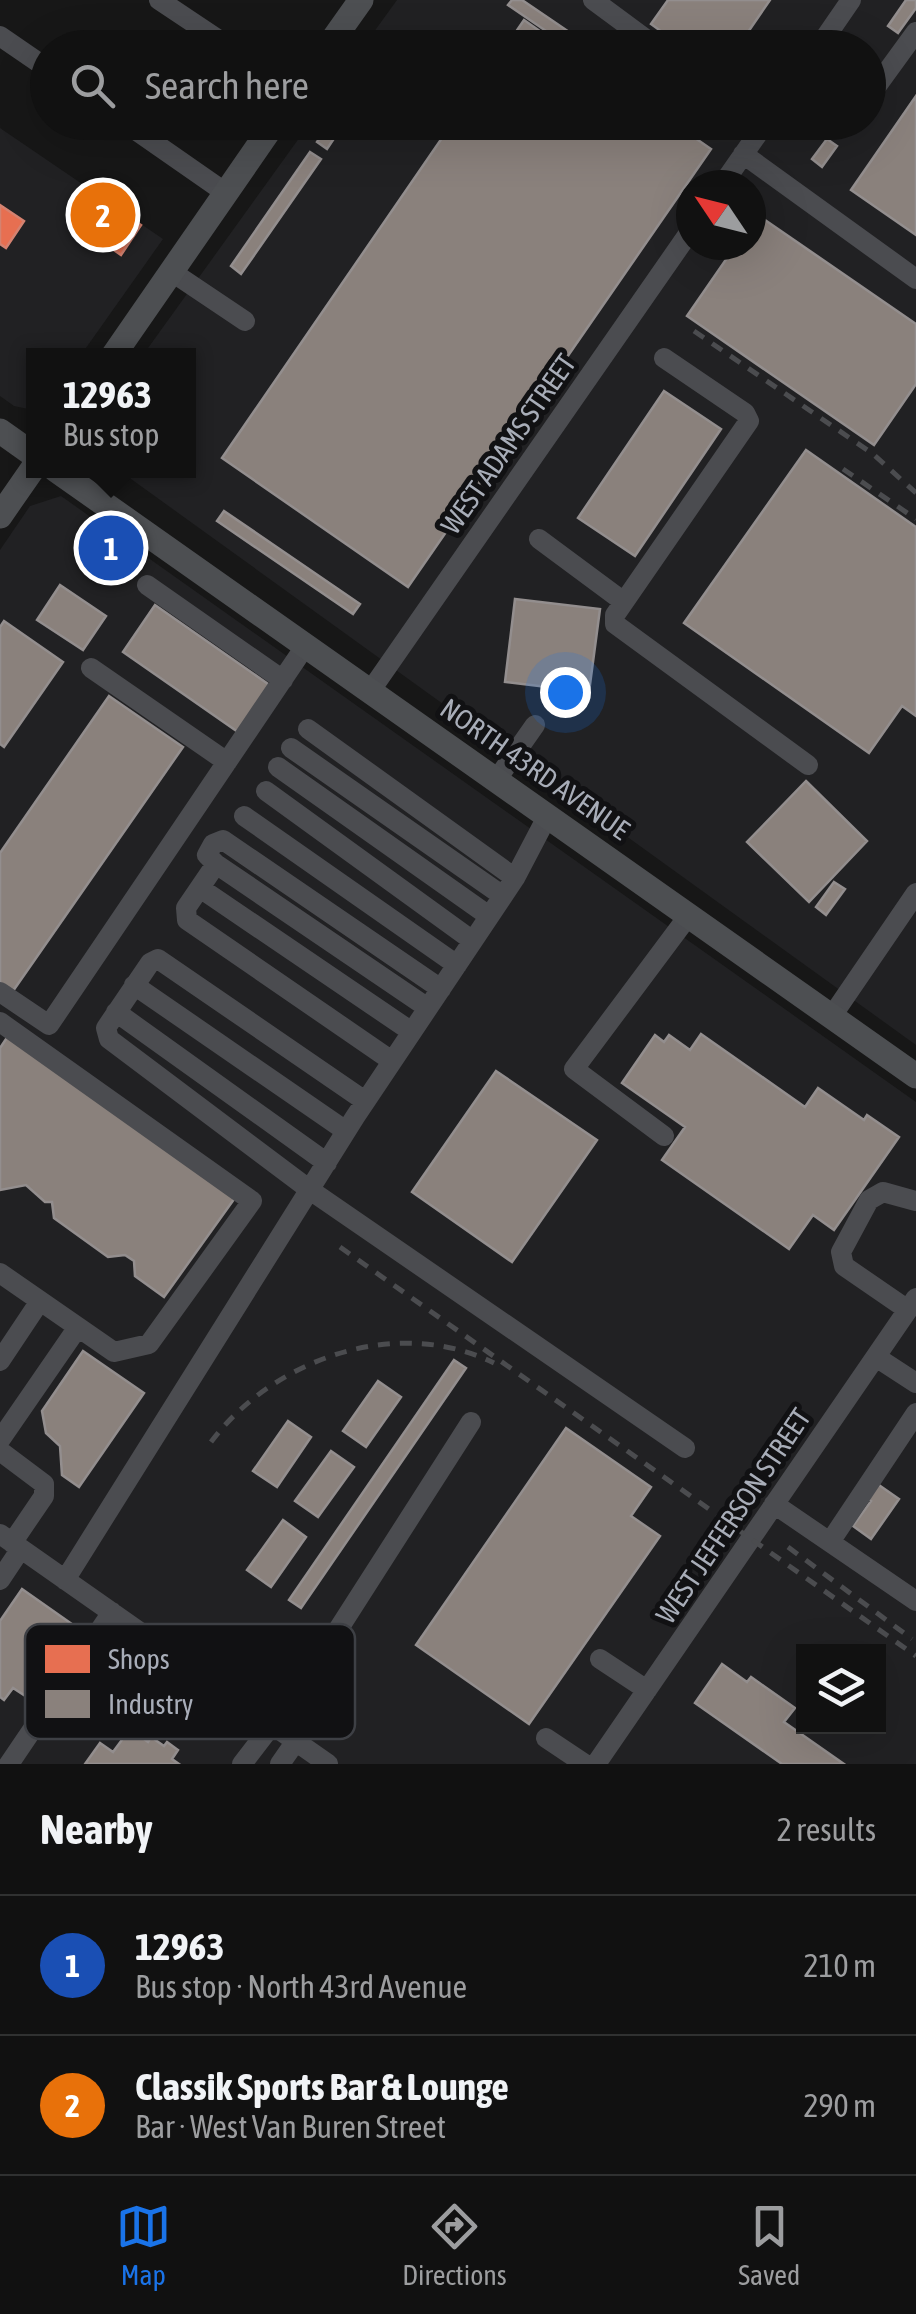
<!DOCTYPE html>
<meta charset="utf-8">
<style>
:root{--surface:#111;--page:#1e1f1f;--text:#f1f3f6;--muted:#9c9d9f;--line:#303131;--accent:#1a73e8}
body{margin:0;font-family:"Asap Condensed",sans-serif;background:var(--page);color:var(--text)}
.controls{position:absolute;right:30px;bottom:30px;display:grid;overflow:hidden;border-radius:0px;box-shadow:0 10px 40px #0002}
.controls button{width:90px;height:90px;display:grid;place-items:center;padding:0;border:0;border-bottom:2px solid var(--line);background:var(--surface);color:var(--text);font:50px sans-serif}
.compass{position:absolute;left:676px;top:170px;width:90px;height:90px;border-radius:50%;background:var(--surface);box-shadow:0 10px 40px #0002;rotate:305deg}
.you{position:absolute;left:565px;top:692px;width:35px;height:35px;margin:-25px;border:8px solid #fff;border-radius:50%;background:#1a73e8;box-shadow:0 0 0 15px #1a73e833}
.badge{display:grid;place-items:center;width:65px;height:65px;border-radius:50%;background:var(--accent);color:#fff;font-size:32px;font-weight:700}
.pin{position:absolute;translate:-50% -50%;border:5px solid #fff;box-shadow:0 2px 10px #0006}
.popup{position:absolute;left:26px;top:348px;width:170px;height:130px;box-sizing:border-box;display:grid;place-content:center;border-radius:0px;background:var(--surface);filter:drop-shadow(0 2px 8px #0005);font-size:32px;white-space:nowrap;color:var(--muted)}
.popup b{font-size:38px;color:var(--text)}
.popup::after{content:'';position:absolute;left:50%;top:100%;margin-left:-20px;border:20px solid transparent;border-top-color:var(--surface)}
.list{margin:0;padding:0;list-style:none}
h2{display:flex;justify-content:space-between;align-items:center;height:130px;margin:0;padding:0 40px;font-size:42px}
h2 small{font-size:32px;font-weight:400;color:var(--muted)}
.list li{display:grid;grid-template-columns:65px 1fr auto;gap:30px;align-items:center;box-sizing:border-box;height:140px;padding:0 40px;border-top:2px solid var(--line)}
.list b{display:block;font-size:38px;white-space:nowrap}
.list p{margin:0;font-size:32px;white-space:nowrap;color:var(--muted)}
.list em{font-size:32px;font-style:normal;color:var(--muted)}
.icon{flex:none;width:55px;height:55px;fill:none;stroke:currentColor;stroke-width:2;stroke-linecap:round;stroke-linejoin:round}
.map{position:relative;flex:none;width:916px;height:1764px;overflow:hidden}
.search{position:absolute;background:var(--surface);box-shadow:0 10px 40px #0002;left:30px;right:30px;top:30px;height:110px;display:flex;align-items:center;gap:25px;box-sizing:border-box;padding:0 35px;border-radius:55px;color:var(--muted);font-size:38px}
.sheet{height:410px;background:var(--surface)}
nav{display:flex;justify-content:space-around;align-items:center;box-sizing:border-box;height:140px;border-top:2px solid var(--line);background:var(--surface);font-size:28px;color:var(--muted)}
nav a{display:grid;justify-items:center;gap:5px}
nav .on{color:var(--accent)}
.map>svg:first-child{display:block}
</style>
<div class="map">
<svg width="916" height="1764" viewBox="0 0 916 1764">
<rect width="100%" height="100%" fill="#171717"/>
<!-- built -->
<path fill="#212123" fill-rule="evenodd" d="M397,0H916V1045L120,471L188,470V356L143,355L310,123L868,122V48L363,47ZM691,185H751V245H691Z
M0,128L163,239L81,355L34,356L33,410L14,406L0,396Z
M61,496L916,1102V1764H0V550L30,506ZM804,1652H878V1726H804Z"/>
<!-- shops -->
<path fill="#e76f51" stroke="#d48270" stroke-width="2.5" d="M86,188L141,225L121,255L75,223L87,206L78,200Z
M0,205L24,221L6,248L0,244Z"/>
<!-- industry -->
<path fill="#8a817c" stroke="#938e8e" stroke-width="2.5" d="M512,0H522L578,38L571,48L508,5Z
M668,0H770L737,48H684L651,24Z
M906,0H916V8L898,33L888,26Z
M524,20L564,48H505Z
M916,96V235L851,190Z
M330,122H345L327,149L317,142Z
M453,122H672L711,149L408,587L222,458Z
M827,139L837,146L822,167L812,159Z
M310,152L321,159L241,274L231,266Z
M765,220L916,324V384L874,445L687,316L736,245H751L753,221Z
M664,391L721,429L635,556L578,518Z
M806,450L916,527V716L902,706L869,753L684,623Z
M224,511L360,604L353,614L217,521Z
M60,585L106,616L83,650L37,620Z
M515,599L600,609L589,692L505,682Z
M155,605L271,686L238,732L123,652Z
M4,621L63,662L4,747L0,744V627Z
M109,696L183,747L13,991L0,983V853Z
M806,781L867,841L809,902L747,842Z
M834,882L845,889L826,915L816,907Z
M10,1033L237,1195L164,1297L135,1276L134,1261L125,1255L108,1257L54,1218L52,1202H45L26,1185L0,1190V1048Z
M701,1034L805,1107L818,1088L864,1120L867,1115L899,1137L834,1230L813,1215L789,1249L662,1160L685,1127L622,1083L655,1035L664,1042L669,1035L690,1050Z
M496,1071L597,1140L512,1262L412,1192Z
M83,1351L144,1393L79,1487L62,1475L60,1446L46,1433L42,1411Z
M454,1360L466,1368L301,1608L289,1600Z
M378,1381L401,1397L366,1447L343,1431Z
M288,1421L311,1437L277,1487L253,1471Z
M566,1428L651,1487L631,1516L660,1536L529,1724L416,1645Z
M331,1451L354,1467L318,1517L295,1501Z
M876,1483L899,1499L871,1539L853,1526L871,1501L866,1498Z
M283,1520L306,1537L271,1587L247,1570Z
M22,1589L79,1629L30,1699L13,1688L4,1700L0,1697V1621Z
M722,1664L747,1682L751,1677L795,1708L784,1722L844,1764H782L695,1703Z
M130,1729L148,1742L151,1737L164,1746L167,1742L178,1750L172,1759L179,1764H85L100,1743L113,1752Z"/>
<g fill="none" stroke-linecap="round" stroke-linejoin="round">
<!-- minor -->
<path stroke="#4b4c50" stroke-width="20" d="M159,0L231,48
M593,0L658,48
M0,36L48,69
M818,48L851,0
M868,98L916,32
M124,122L226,193
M743,154L916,279
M722,185L766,122
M172,272L245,321
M664,358L745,413L749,421L615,615V624L808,765
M539,539L624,602
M147,585L283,680
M91,668L227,762
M371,690L691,230
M308,729L515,878
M291,748L503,896
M278,767L489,916
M497,779L535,725
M266,791L473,941
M244,816L457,965
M216,864L428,1008
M200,888L412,1032
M134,985L346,1131
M0,992L49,1025L306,645
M116,1012L327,1163
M832,1016L916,893
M0,1022L252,1201L149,1344L114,1352L0,1273
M392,1061L187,920L186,908L216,864L207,855L213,844L223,840L441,989
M365,1101L158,959L150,963L106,1028L109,1039L310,1190L685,1448
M664,1136L574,1069L689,915
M908,1310L844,1266L841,1252L869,1200L883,1192L916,1201
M876,1357L916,1383
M0,1361L40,1301
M0,1440L78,1327
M0,1451L44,1484V1496L12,1543
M774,1504L916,1601
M0,1534L328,1764
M830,1542L916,1413
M0,1580L20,1550
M65,1580L355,1117L515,878L548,815
M334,1636L471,1422
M600,1659L647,1690
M546,1738L585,1764
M9,1764L112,1612
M242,1764L272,1725
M280,1764L296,1741
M596,1764L916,1298"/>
<!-- major -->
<path stroke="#4d4f52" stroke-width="25" d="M327,48L361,0
M113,356L275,122
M0,431L34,455
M56,470L916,1076
M0,516L34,467"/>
<!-- rail -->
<path stroke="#4b4c4f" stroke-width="5" stroke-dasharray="12 10" stroke-linecap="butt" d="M694,331L873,454L916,493
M843,469L916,519
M340,1247L916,1656
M211,1442C273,1359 397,1315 494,1363
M788,1547L912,1639"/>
</g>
<g text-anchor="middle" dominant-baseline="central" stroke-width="10" stroke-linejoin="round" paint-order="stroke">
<!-- street labels -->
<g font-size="28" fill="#a8adb8" stroke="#111113">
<text transform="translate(508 444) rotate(-55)">WEST ADAMS STREET</text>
<text transform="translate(535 769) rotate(35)">NORTH 43RD AVENUE</text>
<text transform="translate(733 1516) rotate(-56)">WEST JEFFERSON STREET</text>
</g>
</g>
<!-- legend -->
<rect x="25" y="1624" width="330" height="115" rx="15" fill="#111113" stroke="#3e4045" stroke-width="2.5"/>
<rect x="45" y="1645" width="45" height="28" fill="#e76f51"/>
<rect x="45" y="1690" width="45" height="28" fill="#8a817c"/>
<g font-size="28" fill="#a8adb8">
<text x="108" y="1669">Shops</text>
<text x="108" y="1714">Industry</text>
</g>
</svg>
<div class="controls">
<button><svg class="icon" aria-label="layers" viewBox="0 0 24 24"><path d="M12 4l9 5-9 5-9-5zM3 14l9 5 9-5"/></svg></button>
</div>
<svg class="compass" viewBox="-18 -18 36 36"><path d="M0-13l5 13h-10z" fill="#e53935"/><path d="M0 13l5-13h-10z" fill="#9c9d9f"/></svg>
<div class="you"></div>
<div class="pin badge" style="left:111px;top:548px;background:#1a4fb4">1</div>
<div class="popup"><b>12963</b>Bus stop</div>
<div class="pin badge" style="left:103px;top:215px;background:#e8710a">2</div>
<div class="search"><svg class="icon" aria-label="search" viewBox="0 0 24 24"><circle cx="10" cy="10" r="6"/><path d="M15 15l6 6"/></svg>Search here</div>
</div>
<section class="sheet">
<h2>Nearby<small>2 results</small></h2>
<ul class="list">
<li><span class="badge" style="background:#1a4fb4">1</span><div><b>12963</b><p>Bus stop · North 43rd Avenue</p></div><em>210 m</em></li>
<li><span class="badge" style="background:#e8710a">2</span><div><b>Classik Sports Bar &amp; Lounge</b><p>Bar · West Van Buren Street</p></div><em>290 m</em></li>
</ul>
</section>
<nav>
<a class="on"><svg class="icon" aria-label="map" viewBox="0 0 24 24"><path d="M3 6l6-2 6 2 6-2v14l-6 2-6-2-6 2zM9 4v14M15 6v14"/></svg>Map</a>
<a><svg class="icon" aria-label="directions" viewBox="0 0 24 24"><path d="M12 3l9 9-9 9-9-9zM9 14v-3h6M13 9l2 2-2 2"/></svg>Directions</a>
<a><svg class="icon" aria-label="saved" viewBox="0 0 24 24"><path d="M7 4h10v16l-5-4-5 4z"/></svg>Saved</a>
</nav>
